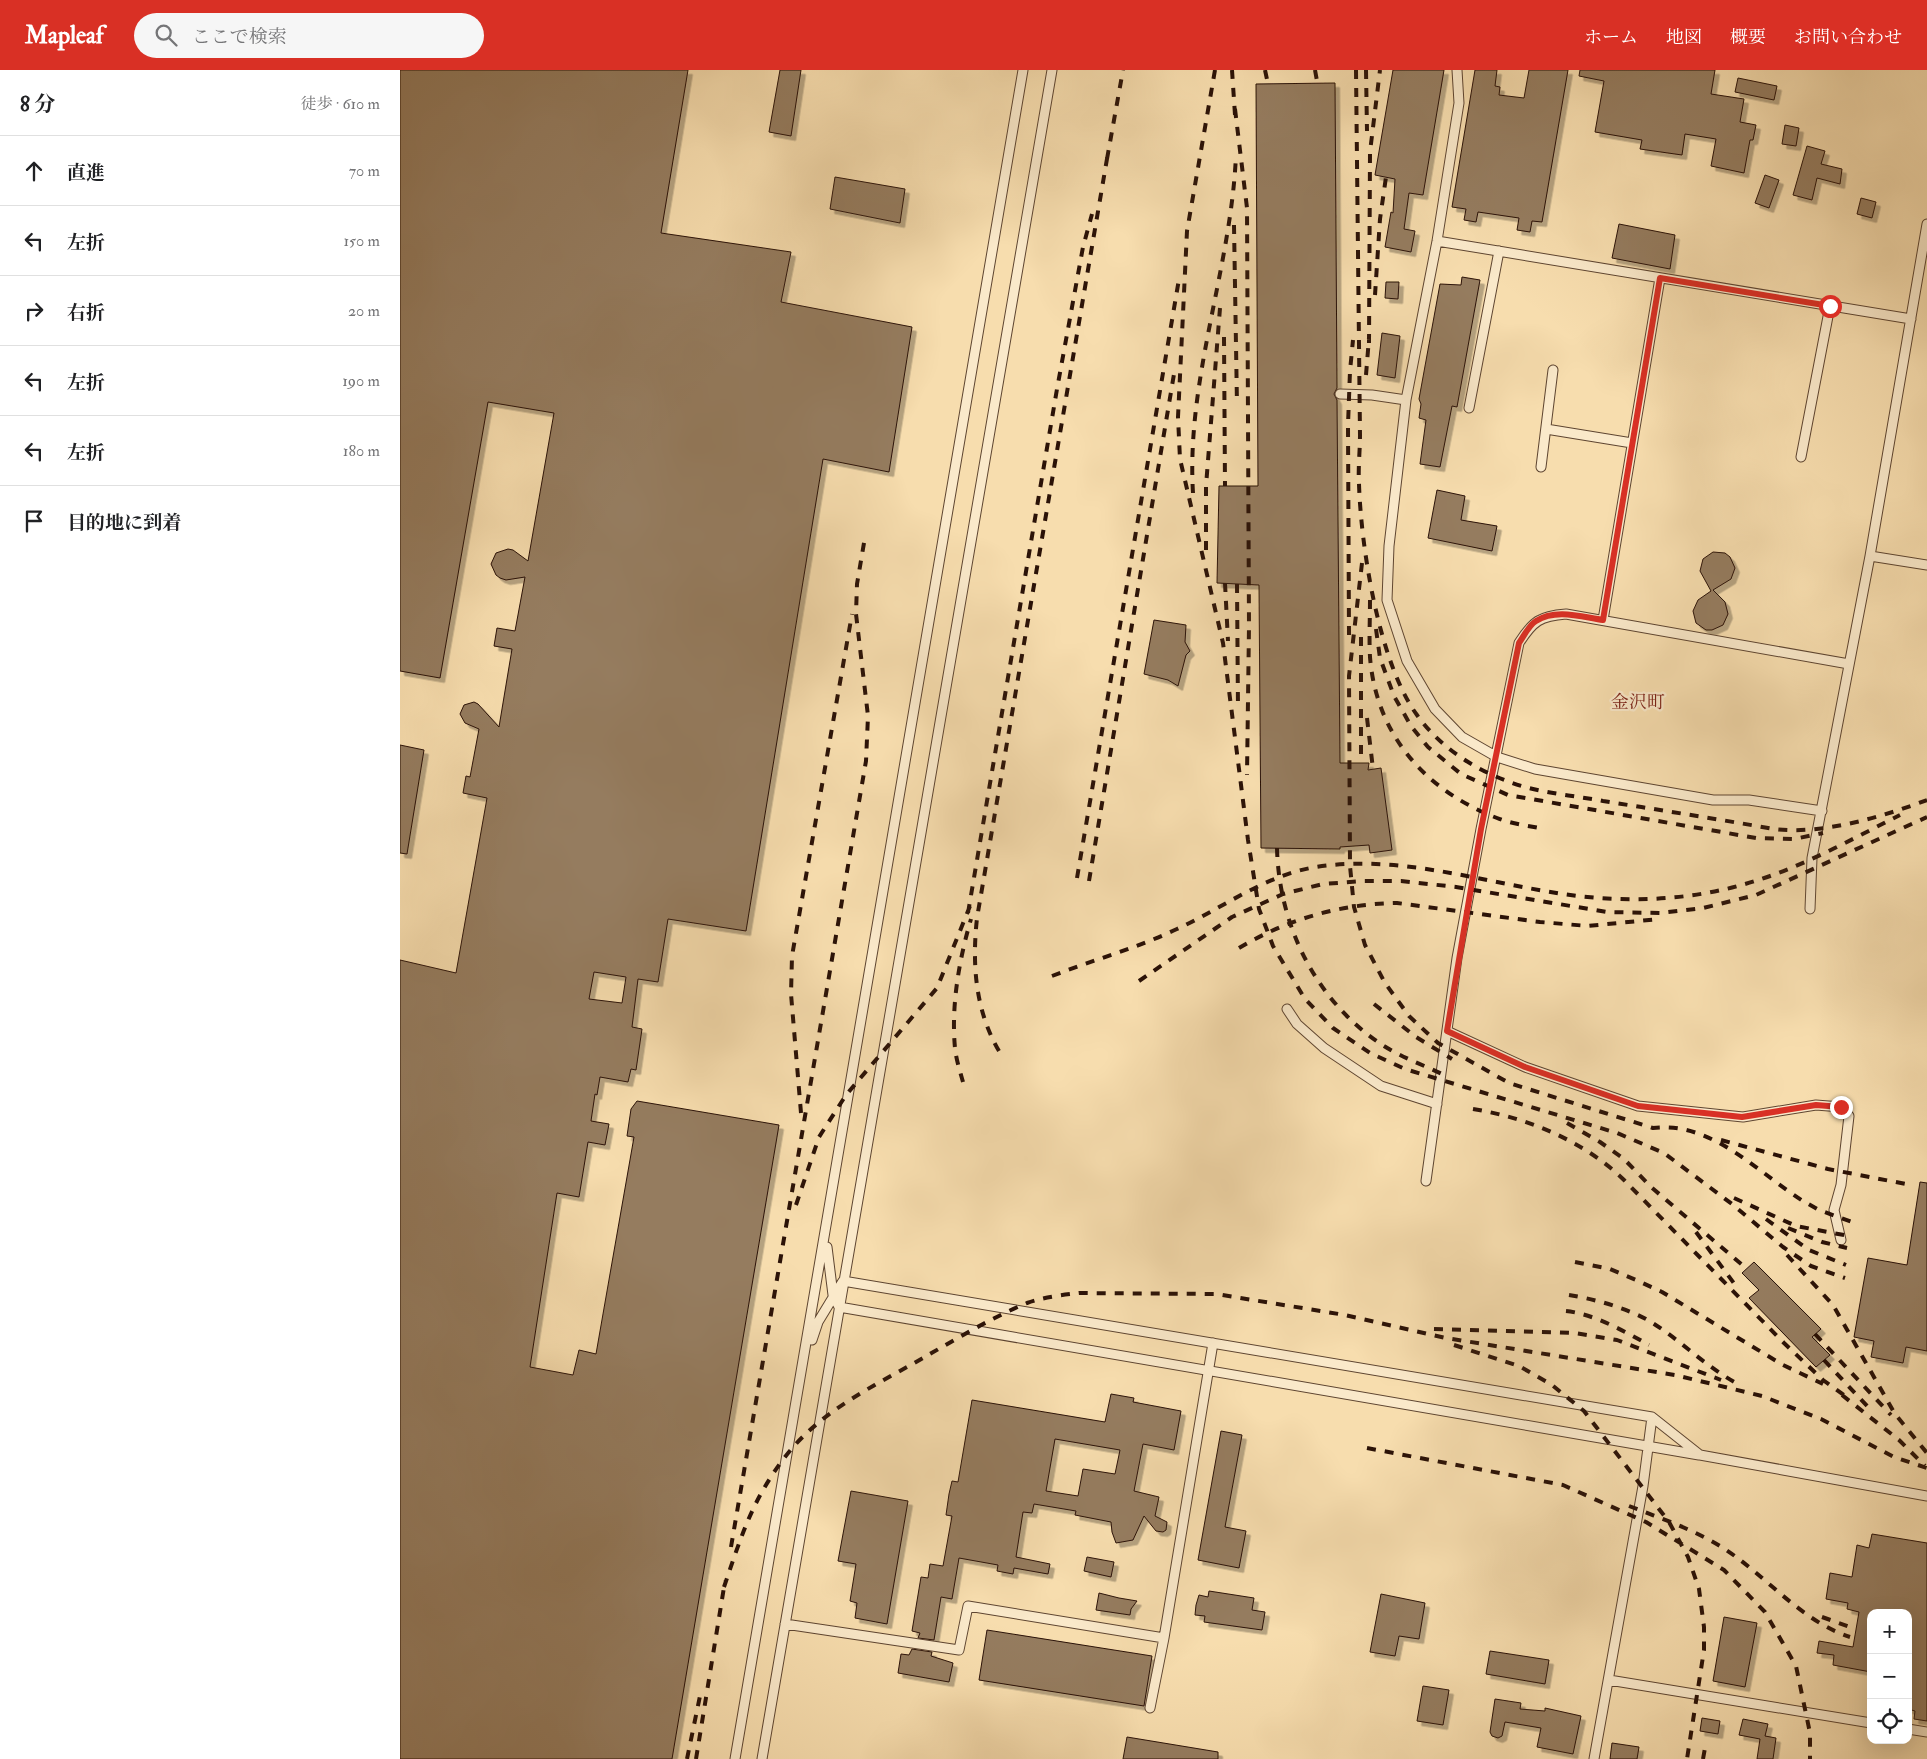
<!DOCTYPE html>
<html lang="ja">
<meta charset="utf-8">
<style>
:root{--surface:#fff;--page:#f6f6f6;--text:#202124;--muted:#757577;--line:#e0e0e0;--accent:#d93025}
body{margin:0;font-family:"IM FELL Double Pica","Noto Serif JP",serif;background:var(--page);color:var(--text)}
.controls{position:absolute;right:15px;bottom:15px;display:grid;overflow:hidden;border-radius:10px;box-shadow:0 5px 20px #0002}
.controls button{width:45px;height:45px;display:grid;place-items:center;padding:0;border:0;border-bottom:1px solid var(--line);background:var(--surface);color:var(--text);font:25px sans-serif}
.stop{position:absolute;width:15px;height:15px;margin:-11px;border:4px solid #d93025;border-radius:50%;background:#fff}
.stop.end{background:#d93025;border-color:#fff;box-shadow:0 1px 5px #0008}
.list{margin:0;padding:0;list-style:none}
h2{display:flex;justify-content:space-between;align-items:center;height:65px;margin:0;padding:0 20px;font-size:21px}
h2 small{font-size:16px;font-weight:400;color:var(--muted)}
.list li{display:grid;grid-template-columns:32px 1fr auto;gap:15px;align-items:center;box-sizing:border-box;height:70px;padding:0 20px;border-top:1px solid var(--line)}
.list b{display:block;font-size:19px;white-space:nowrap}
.list em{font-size:16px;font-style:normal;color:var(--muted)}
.icon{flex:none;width:28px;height:28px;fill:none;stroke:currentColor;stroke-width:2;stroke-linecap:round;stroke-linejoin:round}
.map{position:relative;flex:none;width:1527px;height:1689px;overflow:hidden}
header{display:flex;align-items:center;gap:30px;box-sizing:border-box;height:70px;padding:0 25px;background:var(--accent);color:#fff}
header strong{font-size:24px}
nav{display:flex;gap:28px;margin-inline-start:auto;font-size:18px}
.search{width:350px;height:45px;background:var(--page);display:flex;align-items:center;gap:12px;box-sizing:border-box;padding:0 18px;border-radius:28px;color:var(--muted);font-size:19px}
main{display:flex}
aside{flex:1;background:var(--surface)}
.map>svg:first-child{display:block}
</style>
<header>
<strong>Mapleaf</strong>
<div class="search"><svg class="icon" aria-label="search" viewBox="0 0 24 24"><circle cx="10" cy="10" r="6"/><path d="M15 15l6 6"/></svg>ここで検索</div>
<nav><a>ホーム</a><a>地図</a><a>概要</a><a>お問い合わせ</a></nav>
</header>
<main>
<aside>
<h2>8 分<small>徒歩 · 610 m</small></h2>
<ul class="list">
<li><svg class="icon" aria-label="ahead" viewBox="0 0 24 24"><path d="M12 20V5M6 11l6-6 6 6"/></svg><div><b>直進</b></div><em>70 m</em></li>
<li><svg class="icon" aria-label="left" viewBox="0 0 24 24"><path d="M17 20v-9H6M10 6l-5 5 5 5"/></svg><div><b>左折</b></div><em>150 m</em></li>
<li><svg class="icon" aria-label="right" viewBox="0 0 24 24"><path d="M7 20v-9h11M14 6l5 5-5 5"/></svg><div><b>右折</b></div><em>20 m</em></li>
<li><svg class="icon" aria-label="left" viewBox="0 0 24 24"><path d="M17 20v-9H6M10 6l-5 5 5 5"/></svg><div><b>左折</b></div><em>190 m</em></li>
<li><svg class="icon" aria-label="left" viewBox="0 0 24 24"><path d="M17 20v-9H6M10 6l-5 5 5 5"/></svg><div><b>左折</b></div><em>180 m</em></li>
<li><svg class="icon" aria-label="arrive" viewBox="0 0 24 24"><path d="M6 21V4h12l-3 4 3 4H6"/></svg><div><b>目的地に到着</b></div></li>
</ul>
</aside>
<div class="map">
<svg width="1527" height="1689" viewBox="0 0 1527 1689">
<defs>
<filter id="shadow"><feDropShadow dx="4.5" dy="4.5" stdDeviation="0" flood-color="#0004"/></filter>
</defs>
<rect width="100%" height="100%" fill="#f7ddae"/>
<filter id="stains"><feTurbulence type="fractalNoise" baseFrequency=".004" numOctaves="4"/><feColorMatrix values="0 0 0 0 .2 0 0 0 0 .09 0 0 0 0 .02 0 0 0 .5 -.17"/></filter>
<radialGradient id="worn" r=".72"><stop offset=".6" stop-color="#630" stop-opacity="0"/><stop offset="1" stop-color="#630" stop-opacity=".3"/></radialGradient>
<!-- building -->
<path fill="#957c5e" stroke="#2b1207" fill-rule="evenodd" filter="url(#shadow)" d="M0,0H288L261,163L391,182L381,232L512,257L489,402L423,389L346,861L268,849L258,912L238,909L232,957L242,959L236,1000L231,999L228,1012L200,1007L197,1025L195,1024L191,1051L209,1054L205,1075L188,1072L179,1127L157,1123L130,1297L173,1305L179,1280L196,1284L234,1067L227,1066L231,1039L237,1031L379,1055L272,1689H0V890L56,903L87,728L63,723L66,706L70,707L79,659L65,653L60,644L64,635L74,632L78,634L99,657L112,579L94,576L97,558L115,561L125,507L106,510L100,508L96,505L91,494L96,483L108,479L113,480L128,491L154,343L88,332L40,608L0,601ZM194,902L226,907L222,933L189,929Z
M380,0H401L391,66L369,62Z
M993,0H1044L1023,125L1009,123L1004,159L1015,161L1011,182L985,177L991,142L993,143L995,109L975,105Z
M1075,0H1097L1095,16L1100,17L1099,25L1124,28L1129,0H1168L1142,152L1132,151L1130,162L1117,160L1119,148L1078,142L1076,152L1064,150L1066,139L1052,137Z
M1180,0H1315L1311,24L1344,29L1340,52L1356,55L1353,70H1350L1344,103L1311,96L1316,69L1285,64L1282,85L1240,79L1242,70L1195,62L1204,11L1179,6Z
M1338,8L1377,16L1374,30L1335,22Z
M935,13L937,318L934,324L937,330L940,693H969L968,700L981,698L992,780L970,783L969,775L940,777V779L861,778L859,515L817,513L819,416H858L856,14Z
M1385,55L1399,58L1396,76L1382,74Z
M1407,76L1425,81L1421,94L1442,99L1440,114L1417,108L1412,130L1393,125Z
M1365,105L1379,110L1369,138L1355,133Z
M435,107L505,119L500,153L430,139Z
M1461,128L1476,132L1472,148L1457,144Z
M1219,154L1275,165L1270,199L1212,188Z
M1062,207L1080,210L1057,337L1052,336L1040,397L1020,394L1026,350L1019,348L1021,334L1019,329L1040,214L1061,215Z
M986,212H999L998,229L985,228Z
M982,263L1000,266L995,308L977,305Z
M1037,420L1065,426L1061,450L1097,456L1092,481L1028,468Z
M1313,482L1325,483L1330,487L1335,498L1331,509L1313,520L1325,532L1328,544L1323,555L1312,560H1306L1296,553L1293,541L1298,530L1311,521L1300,501L1303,489Z
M754,550L786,555L785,572L790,581L786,585L778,616L768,610L744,604Z
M0,675L24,680L7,784L0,783Z
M1520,1112L1527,1113V1281L1506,1277L1503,1293L1471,1287L1474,1271L1454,1267L1468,1188L1507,1195Z
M1354,1192L1421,1259L1412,1267L1430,1285L1416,1297L1349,1228L1359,1220L1342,1203Z
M711,1324L734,1328L733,1332L781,1341L774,1380L743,1374L734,1421L759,1427L755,1446L767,1452L766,1460L763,1462L756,1461L744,1446L733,1470L716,1473L712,1462L711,1452L675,1445L676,1441L634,1434L632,1443L623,1442L616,1487L650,1494L648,1504L614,1498L613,1504L597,1501L598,1495L559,1488L552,1529L541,1527L534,1570L518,1568L520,1563L512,1561L521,1507L528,1508L530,1494L543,1496L552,1446L546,1445L549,1424L552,1411L558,1412L572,1330L705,1352ZM655,1369L720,1380L715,1404L683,1399L678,1426L646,1421Z
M821,1361L842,1365L825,1457L846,1461L839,1498L798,1490Z
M451,1421L508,1431L487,1554L455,1548L457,1533L450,1531L456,1494L438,1491Z
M1472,1464L1527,1473V1651L1514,1649L1515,1641L1508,1639L1511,1609L1508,1608V1543H1471V1602L1433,1595L1434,1585L1417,1583L1419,1571L1453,1577L1459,1542L1447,1539L1448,1533L1426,1529L1430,1503L1452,1507L1457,1475L1469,1478Z
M687,1487L714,1492L711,1507L684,1501Z
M809,1521L854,1528L852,1540L865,1542L862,1560L804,1552L805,1546L795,1545L796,1535L799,1525L808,1527Z
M699,1523L719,1528L737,1531L731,1539L730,1545L696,1540Z
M981,1524L1025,1533L1019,1569L999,1566L995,1586L970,1582Z
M1324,1547L1357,1553L1345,1617L1313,1611Z
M587,1560L752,1586L744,1636L579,1610Z
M512,1579L532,1582L531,1586L553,1593L549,1612L498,1603L501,1584L509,1585Z
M1090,1581L1149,1590L1145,1614L1086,1604Z
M1023,1616L1049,1620L1043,1655L1017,1651Z
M1095,1629L1121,1633L1120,1639L1145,1641V1638L1181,1646L1173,1684L1137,1677L1141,1658L1105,1652L1102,1666L1098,1668L1092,1666L1090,1662Z
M1302,1648L1320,1651L1318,1664L1300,1661Z
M1343,1649L1368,1654L1365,1666L1376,1668L1373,1689H1357L1360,1669L1339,1665Z
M727,1667L818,1682V1689H723Z
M1212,1673L1239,1677L1237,1689H1210Z"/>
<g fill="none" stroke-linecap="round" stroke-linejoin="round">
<!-- lane casing -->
<g stroke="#5e4531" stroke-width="11">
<path id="lane" d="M1057,0L1059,33L1037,171L1006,330L989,476L987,530L1007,591L1035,639L1062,667L1097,687L1135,699L1313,730H1349L1422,741
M1037,171L1511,249
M940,324L972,325L1006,330
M1069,338L1099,181
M1146,359L1232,373
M1401,387L1430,236
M1141,397L1153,300
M1470,486L1527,495
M1203,550L1260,208
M1410,839L1412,788L1470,486L1527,154
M887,939L897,954L924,978L981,1016L1037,1034
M1047,961L1125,997L1238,1036L1343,1047L1416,1035L1441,1037L1449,1046L1441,1115L1434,1140L1441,1170
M1026,1111L1057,888L1081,759L1119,573C1133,551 1140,546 1166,544L1449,594
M427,1177L433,1225L439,1237L1299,1385
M412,1270L418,1252L443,1211L1252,1347L1300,1385L1527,1426
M385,1554L559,1580L568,1536L764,1568L813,1273
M1209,1610L1471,1653
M750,1638L764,1568
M1508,1659L1527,1662
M335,1689L623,0
M362,1689L652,0
M1194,1689L1243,1416L1252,1347"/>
</g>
<!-- lane -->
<use href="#lane" stroke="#fae9ca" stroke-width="9"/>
<!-- rail -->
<path stroke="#2b1207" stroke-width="4" stroke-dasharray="9 9" stroke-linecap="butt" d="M815,0L787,161L778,347L780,389L823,573L848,770L859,839L873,876L905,929L933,958L970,983L1005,999L1217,1063L1264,1083L1332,1134L1383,1177L1411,1196L1445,1208
M832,0L835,45
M865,0L868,14
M915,0L917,11
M956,0L960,365C960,381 958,398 959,414C961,478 979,593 1017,645C1039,676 1072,698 1107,711C1137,723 1171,725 1203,731C1260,740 1317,749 1374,759C1422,765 1482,747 1527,730
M966,0L967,61
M835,39L847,138L849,556L847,705
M707,89L723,0
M834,155L837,335
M975,225L980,149L986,107
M824,267L825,416
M969,273L970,82L980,0
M966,305L969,268
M793,423C786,309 831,199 836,85
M806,480V416L820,238
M962,493L949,606L950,796L954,837L965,875L985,913L1009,946L1038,973L1109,1013L1253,1058C1312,1051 1357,1102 1403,1131L1419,1140L1452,1152
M825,513L828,571
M837,514L838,639
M970,530C970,549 969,568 970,587C976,665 1026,721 1097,748C1112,754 1129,756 1145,759
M976,559L980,588L994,626L1011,656L1028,677L1061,704L1108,725L1356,768L1394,769L1423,763
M949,565L948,355L950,301L953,270
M961,567V693
M967,648L973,699
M877,778C879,857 917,933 984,976C1003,988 1026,996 1046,1006
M677,808L779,209
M689,811L774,304
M568,843L657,319L683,177L692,144
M839,878C888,849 940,834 997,833L1140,852L1188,856L1259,849
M652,906C693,890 737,878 777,859C823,838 865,805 916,797C998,784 1082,812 1163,824C1223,833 1287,831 1345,814C1399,799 1450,770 1500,745
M739,911L832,847L883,824L923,814L964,811H1001L1056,817L1207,842L1260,843L1303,838L1356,825L1527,747
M974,934L1016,967L1052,989
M599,981C575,940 572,894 577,848L708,83
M563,1012C560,1001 556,989 555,978C551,936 559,890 571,849
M1073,1039C1128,1048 1184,1071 1224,1110L1384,1273L1423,1310L1448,1328
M401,1043L391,924L392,886L452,544
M1167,1053L1200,1072L1224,1089L1251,1117L1347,1199
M1321,1070L1428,1099L1511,1115
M1334,1128L1396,1156L1449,1166
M396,1135L419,1067L446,1025L537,918L570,836
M1366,1149L1409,1180L1446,1195
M1388,1158L1422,1172L1447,1178
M1296,1162L1336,1216
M1387,1185L1433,1235L1495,1344L1527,1383
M1175,1192L1210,1199L1236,1210L1262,1222L1383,1295L1423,1314
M1169,1225C1194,1229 1223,1237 1246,1249C1279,1268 1305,1297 1340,1315
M1166,1241C1194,1244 1224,1261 1249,1275
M1034,1259L1175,1263L1217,1270L1321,1310
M1415,1264L1491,1345
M1054,1275L1119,1296L1152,1315L1184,1341L1269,1452L1288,1487L1299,1519L1304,1557V1580L1287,1689
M1424,1290L1468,1337
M1442,1325L1499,1370L1525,1396
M967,1378L1163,1415L1246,1452L1324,1500L1365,1542L1396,1596L1410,1663V1689
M1229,1436C1260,1448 1292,1459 1320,1476C1364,1503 1400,1551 1450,1567
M331,1477L466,691L468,646L456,544L457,514L465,467
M324,1517C341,1467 352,1430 385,1387C420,1341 474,1316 523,1288C556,1269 591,1248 627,1233C644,1227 662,1225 679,1223L816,1224L945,1245L1046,1268L1275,1305L1362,1326L1421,1349L1494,1387L1527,1398
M1422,1547L1453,1558
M287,1689L301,1621
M296,1689L325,1511
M1303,1689L1305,1678"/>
</g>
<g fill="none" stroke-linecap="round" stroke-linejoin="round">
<!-- route -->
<path stroke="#d93025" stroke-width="6" d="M1430,236L1260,208L1203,550C1182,547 1156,538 1136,551C1129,555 1124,566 1119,573L1081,759L1047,961L1125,997L1238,1036L1342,1047L1416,1035L1441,1037"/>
</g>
<g text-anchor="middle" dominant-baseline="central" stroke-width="4.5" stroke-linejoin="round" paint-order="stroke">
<!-- quarter labels -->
<g font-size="18" fill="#7a1f14" stroke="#fae9ca">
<text x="1238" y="632">金沢町</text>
</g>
</g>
<rect width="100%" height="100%" filter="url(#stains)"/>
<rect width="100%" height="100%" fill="url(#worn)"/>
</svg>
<div class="controls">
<button>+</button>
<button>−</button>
<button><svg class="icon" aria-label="locate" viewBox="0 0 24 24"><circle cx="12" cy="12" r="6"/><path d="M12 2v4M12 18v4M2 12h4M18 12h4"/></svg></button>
</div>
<div class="stop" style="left:1430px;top:236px"></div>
<div class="stop end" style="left:1441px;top:1037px"></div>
</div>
</main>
